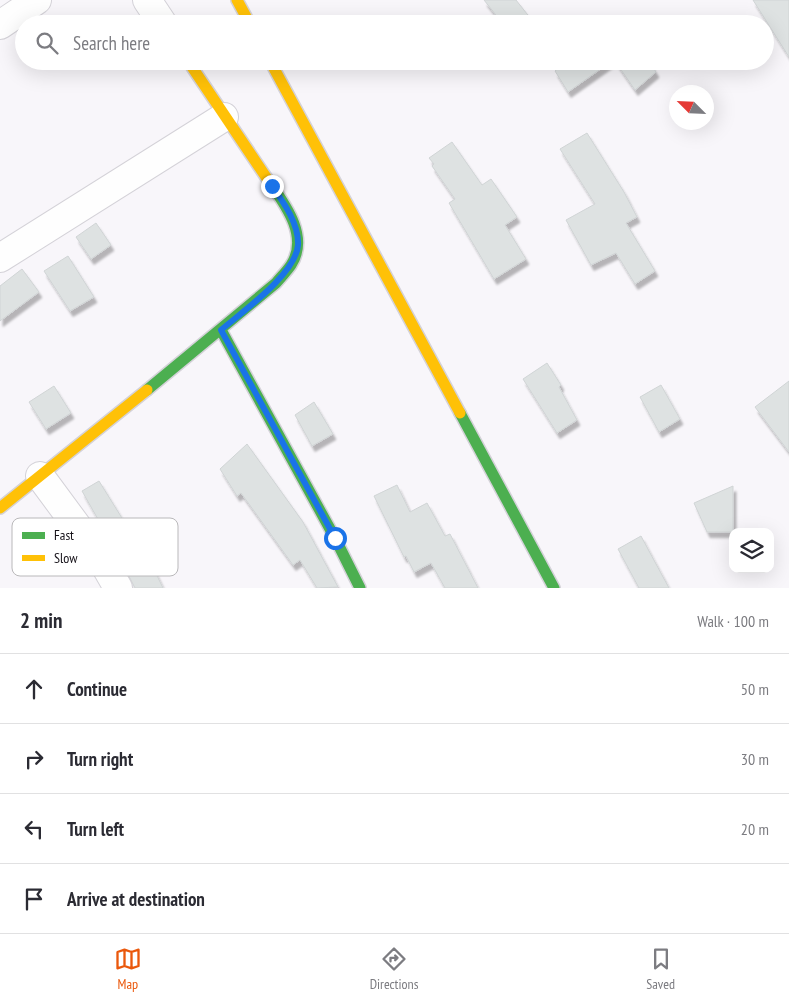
<!DOCTYPE html>
<meta charset="utf-8">
<style>
:root{--surface:#fff;--page:#f7f7f7;--text:#2b2b33;--muted:#7c7c81;--line:#e1e1e2;--accent:#ea580c}
body{margin:0;font-family:"PT Sans Narrow",sans-serif;background:var(--page);color:var(--text)}
.controls{position:absolute;right:15px;bottom:15px;display:grid;overflow:hidden;border-radius:10px;box-shadow:0 5px 20px #0002}
.controls button{width:45px;height:45px;display:grid;place-items:center;padding:0;border:0;border-bottom:1px solid var(--line);background:var(--surface);color:var(--text);font:25px sans-serif}
.compass{position:absolute;left:669px;top:85px;width:45px;height:45px;border-radius:50%;background:var(--surface);box-shadow:0 5px 20px #0002;rotate:294deg}
.stop{position:absolute;width:15px;height:15px;margin:-11px;border:4px solid #1a73e8;border-radius:50%;background:#fff}
.stop.end{background:#1a73e8;border-color:#fff;box-shadow:0 1px 5px #0008}
.list{margin:0;padding:0;list-style:none}
h2{display:flex;justify-content:space-between;align-items:center;height:65px;margin:0;padding:0 20px;font-size:21px}
h2 small{font-size:16px;font-weight:400;color:var(--muted)}
.list li{display:grid;grid-template-columns:32px 1fr auto;gap:15px;align-items:center;box-sizing:border-box;height:70px;padding:0 20px;border-top:1px solid var(--line)}
.list b{display:block;font-size:19px;white-space:nowrap}
.list em{font-size:16px;font-style:normal;color:var(--muted)}
.icon{flex:none;width:28px;height:28px;fill:none;stroke:currentColor;stroke-width:2;stroke-linecap:round;stroke-linejoin:round}
.map{position:relative;flex:none;width:789px;height:588px;overflow:hidden}
.search{position:absolute;background:var(--surface);box-shadow:0 5px 20px #0002;left:15px;right:15px;top:15px;height:55px;display:flex;align-items:center;gap:12px;box-sizing:border-box;padding:0 18px;border-radius:28px;color:var(--muted);font-size:19px}
.sheet{height:345px;background:var(--surface)}
nav{display:flex;justify-content:space-around;align-items:center;box-sizing:border-box;height:70px;border-top:1px solid var(--line);background:var(--surface);font-size:14px;color:var(--muted)}
nav a{display:grid;justify-items:center;gap:2px}
nav .on{color:var(--accent)}
.map>svg:first-child{display:block}
</style>
<div class="map">
<svg width="789" height="588" viewBox="0 0 789 588">
<defs>
<filter id="shadow"><feDropShadow dx="3" dy="5.5" stdDeviation="1" flood-color="#0004"/></filter>
</defs>
<rect width="100%" height="100%" fill="#f8f6fa"/>
<!-- building -->
<path fill="#dee2e2" stroke="#d0d4d5" filter="url(#shadow)" d="M484,0H516L535,24H503Z
M753,0H789V57Z
M567,61H612L568,92L555,71Z
M615,61H649L656,72L635,90Z
M587,133L624,192L637,217L626,223L655,271L635,284L616,253L591,265L566,220L595,204L560,149Z
M452,142L482,185L491,179L517,217L505,225L526,259L494,279L449,203L455,199L432,166L434,164L429,158Z
M96,223L111,245L91,259L76,237Z
M68,256L94,297L70,311L44,271Z
M22,269L39,292L0,321V286Z
M547,363L561,385L559,387L577,420L557,433L523,379Z
M789,381V452L755,407Z
M661,385L680,419L659,432L640,397Z
M54,386L71,413L46,429L29,402Z
M314,402L333,434L312,446L295,415Z
M247,444L303,522L338,587L317,588L300,560L293,565L241,493L237,496L220,469Z
M99,481L148,560L149,559L163,588H135L116,551L82,491Z
M397,485L410,512L427,503L445,536L450,534L478,588H445L431,563L414,572L406,556L404,557L374,496Z
M733,486V532H707L694,503Z
M641,536L649,551L669,588H639L618,549Z"/>
<g fill="none" stroke-linecap="round" stroke-linejoin="round">
<!-- street casing -->
<g stroke="#d4d2d8" stroke-width="30">
<path id="street" d="M147,0L163,24
M0,25L37,0
M0,258L224,117
M40,476L102,560L118,588"/>
</g>
<!-- fast casing -->
<g stroke="#d4d2d8" stroke-width="14">
<path id="fast" d="M221,330L335,538L360,588
M147,390L276,283C281,277 287,271 291,265C310,236 284,203 268,180
M460,413L554,588"/>
</g>
<!-- slow casing -->
<g stroke="#d4d2d8" stroke-width="14">
<path id="slow" d="M237,0L250,24
M188,61L268,180
M270,61L460,413
M0,508L147,390"/>
</g>
<!-- street -->
<use href="#street" stroke="#fefefe" stroke-width="28"/>
<!-- fast -->
<use href="#fast" stroke="#4caf50" stroke-width="11"/>
<!-- slow -->
<use href="#slow" stroke="#ffc107" stroke-width="11"/>
</g>
<g fill="none" stroke-linecap="round" stroke-linejoin="round">
<!-- route -->
<path stroke="#1a73e8" stroke-width="6" d="M272,186C284,203 299,224 298,245C296,274 242,312 221,330L335,538"/>
</g>
<!-- legend -->
<rect x="12" y="518" width="166" height="58" rx="8" fill="#fff" stroke="#b9b8ba" stroke-width="1"/>
<rect x="22" y="532" width="23" height="7" fill="#4caf50"/>
<rect x="22" y="555" width="23" height="6" fill="#ffc107"/>
<g font-size="14" fill="#151118">
<text x="54" y="540">Fast</text>
<text x="54" y="563">Slow</text>
</g>
</svg>
<div class="controls">
<button><svg class="icon" aria-label="layers" viewBox="0 0 24 24"><path d="M12 4l9 5-9 5-9-5zM3 14l9 5 9-5"/></svg></button>
</div>
<svg class="compass" viewBox="-18 -18 36 36"><path d="M0-13l5 13h-10z" fill="#e53935"/><path d="M0 13l5-13h-10z" fill="#7c7c81"/></svg>
<div class="stop" style="left:335px;top:538px"></div>
<div class="stop end" style="left:272px;top:186px"></div>
<div class="search"><svg class="icon" aria-label="search" viewBox="0 0 24 24"><circle cx="10" cy="10" r="6"/><path d="M15 15l6 6"/></svg>Search here</div>
</div>
<section class="sheet">
<h2>2 min<small>Walk · 100 m</small></h2>
<ul class="list">
<li><svg class="icon" aria-label="ahead" viewBox="0 0 24 24"><path d="M12 20V5M6 11l6-6 6 6"/></svg><div><b>Continue</b></div><em>50 m</em></li>
<li><svg class="icon" aria-label="right" viewBox="0 0 24 24"><path d="M7 20v-9h11M14 6l5 5-5 5"/></svg><div><b>Turn right</b></div><em>30 m</em></li>
<li><svg class="icon" aria-label="left" viewBox="0 0 24 24"><path d="M17 20v-9H6M10 6l-5 5 5 5"/></svg><div><b>Turn left</b></div><em>20 m</em></li>
<li><svg class="icon" aria-label="arrive" viewBox="0 0 24 24"><path d="M6 21V4h12l-3 4 3 4H6"/></svg><div><b>Arrive at destination</b></div></li>
</ul>
</section>
<nav>
<a class="on"><svg class="icon" aria-label="map" viewBox="0 0 24 24"><path d="M3 6l6-2 6 2 6-2v14l-6 2-6-2-6 2zM9 4v14M15 6v14"/></svg>Map</a>
<a><svg class="icon" aria-label="directions" viewBox="0 0 24 24"><path d="M12 3l9 9-9 9-9-9zM9 14v-3h6M13 9l2 2-2 2"/></svg>Directions</a>
<a><svg class="icon" aria-label="saved" viewBox="0 0 24 24"><path d="M7 4h10v16l-5-4-5 4z"/></svg>Saved</a>
</nav>
